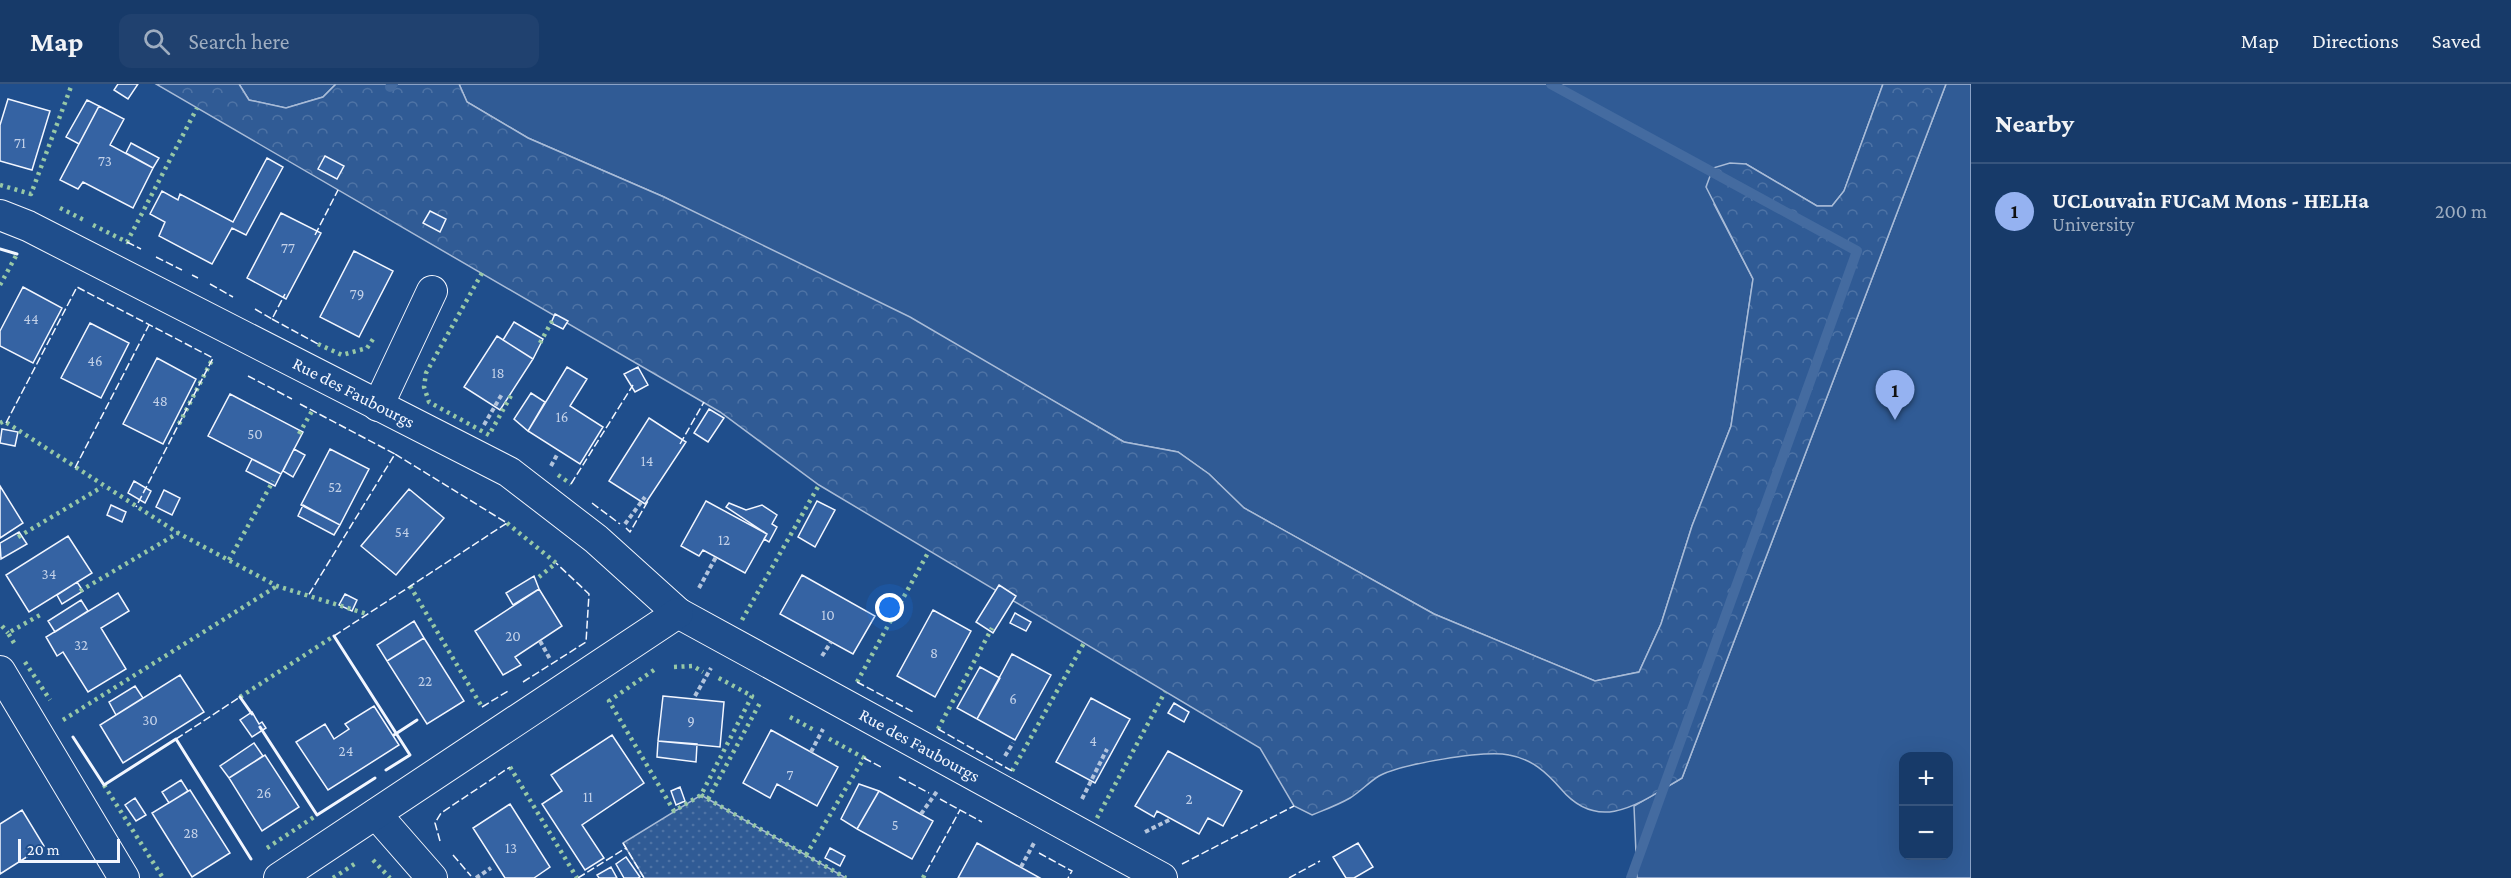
<!DOCTYPE html>
<meta charset="utf-8">
<style>
:root{--surface:#173a69;--page:#20416f;--text:#f1f3f6;--muted:#9eadc0;--line:#36547d;--accent:#95b2f1}
body{margin:0;font-family:"Crimson Pro",serif;background:var(--page);color:var(--text)}
.controls{position:absolute;right:18px;bottom:18px;display:grid;overflow:hidden;border-radius:12px;box-shadow:0 6px 24px #0002}
.controls button{width:54px;height:54px;display:grid;place-items:center;padding:0;border:0;border-bottom:2px solid var(--line);background:var(--surface);color:var(--text);font:30px sans-serif}
.scale{position:absolute;left:18px;bottom:15px;width:102px;box-sizing:border-box;padding-left:6px;border:3px solid #f2f6ff;border-top:0;font-size:16px;line-height:21px;white-space:nowrap;color:#f2f6ff;-webkit-text-stroke:4px #1f4e8c;paint-order:stroke}
.you{position:absolute;left:890px;top:524px;width:21px;height:21px;margin:-15px;border:4px solid #fff;border-radius:50%;background:#1a73e8;box-shadow:0 0 0 9px #1a73e833}
.badge{display:grid;place-items:center;width:39px;height:39px;border-radius:50%;background:var(--accent);color:#111;font-size:20px;font-weight:700}
.pin{position:absolute;translate:-50% -50px;filter:drop-shadow(0 2px 3px #0008)}
.pin::after{content:'';position:absolute;top:32px;width:21px;height:18px;background:inherit;clip-path:polygon(0 0,100% 0,50% 100%)}
.list{margin:0;padding:0;list-style:none}
h2{display:flex;justify-content:space-between;align-items:center;height:78px;margin:0;padding:0 24px;font-size:26px}
h2 small{font-size:20px;font-weight:400;color:var(--muted)}
.list li{display:grid;grid-template-columns:39px 1fr auto;gap:18px;align-items:center;box-sizing:border-box;height:96px;padding:0 24px;border-top:2px solid var(--line)}
.list b{display:block;font-size:22px;white-space:nowrap}
.list p{margin:0;font-size:20px;white-space:nowrap;color:var(--muted)}
.list em{font-size:20px;font-style:normal;color:var(--muted)}
.icon{flex:none;width:33px;height:33px;fill:none;stroke:currentColor;stroke-width:2;stroke-linecap:round;stroke-linejoin:round}
.map{position:relative;flex:none;width:1971px;height:794px;overflow:hidden}
header{display:flex;align-items:center;gap:36px;box-sizing:border-box;height:84px;padding:0 30px;background:var(--surface);border-bottom:2px solid var(--line)}
header strong{font-size:28px}
nav{display:flex;gap:33px;margin-inline-start:auto;font-size:21px}
.search{width:420px;height:54px;background:var(--page);display:flex;align-items:center;gap:15px;box-sizing:border-box;padding:0 21px;border-radius:12px;color:var(--muted);font-size:22px}
main{display:flex}
aside{flex:1;background:var(--surface)}
.map>svg:first-child{display:block}
</style>
<header>
<strong>Map</strong>
<div class="search"><svg class="icon" aria-label="search" viewBox="0 0 24 24"><circle cx="10" cy="10" r="6"/><path d="M15 15l6 6"/></svg>Search here</div>
<nav><a>Map</a><a>Directions</a><a>Saved</a></nav>
</header>
<main>
<div class="map">
<svg width="1971" height="794" viewBox="0 0 1971 794">
<defs>
<pattern id="forest-crowns" width="20" height="18" patternUnits="userSpaceOnUse" patternTransform="scale(1.5)"><rect width="20" height="18" fill="#305b95"/><path d="M2 6a3 3 0 1 1 6 0M12 15a3 3 0 1 1 6 0" fill="none" stroke="#4e73a5"/></pattern>
<pattern id="park-dots" width="8" height="8" patternUnits="userSpaceOnUse" patternTransform="scale(1.5)"><rect width="8" height="8" fill="#305b95"/><path d="M2 2h.1M6 6h.1" fill="none" stroke="#4e73a5" stroke-width="1.8" stroke-linecap="round"/></pattern>
</defs>
<rect width="100%" height="100%" fill="#1f4e8c"/>
<!-- built -->
<path fill="#305b95" stroke="#a8bbd7" stroke-width="1.5" fill-rule="evenodd" d="M239,0H336L323,13L286,24L249,16Z
M459,0H1883L1844,107L1832,122H1817L1746,80L1714,120L1753,195L1731,342L1692,442L1661,540L1639,588L1595,597L1434,530L1244,424L1209,390L1178,368L1124,358L1027,302L664,113L528,54L467,18Z
M1946,0H1971V794H1637L1634,722L1682,694ZM1904,672H1948V772H1904Z"/>
<!-- forest -->
<path fill="url(#forest-crowns)" stroke="#a8bbd7" stroke-width="1.5" d="M156,0H239L249,16L286,24L323,13L336,0H459L467,18L528,54L664,113L910,233L1124,358L1178,368L1209,390L1244,424L1434,530L1595,597L1639,588L1661,540L1692,442L1731,342L1753,195L1706,103L1713,84L1730,79L1746,80L1817,122H1832L1844,107L1883,0H1946L1682,694C1641,718 1600,751 1561,705C1546,688 1532,675 1509,671C1484,666 1401,680 1379,692C1369,698 1360,708 1350,714C1338,721 1324,726 1312,731L1294,722L1260,664L819,401L720,328Z"/>
<!-- park -->
<path fill="url(#park-dots)" stroke="#a8bbd7" stroke-width="1.5" d="M701,711L846,794H644L623,759Z"/>
<g fill="none" stroke-linecap="round" stroke-linejoin="round">
<!-- stream -->
<path stroke="#446ba0" stroke-width="10" d="M1551,0L1857,167L1631,794
M390,3L393,0"/>
</g>
<!-- building -->
<path fill="#3563a3" stroke="#f2f6ff" stroke-width="1.5" d="M118,0H138L128,15L114,6Z
M8,15L50,27L32,86L0,77V41Z
M87,16L99,22L79,60L66,53Z
M99,22L124,35L110,61L153,84L133,124L83,98L78,105L60,96Z
M131,59L159,74L153,84L126,69Z
M325,72L344,82L337,95L318,85Z
M267,74L283,83L246,151L232,144L212,180L159,152L165,138L150,130L162,107L178,116L180,110L233,138Z
M430,127L446,135L440,148L423,139Z
M281,129L321,149L286,215L247,194Z
M354,167L393,187L359,253L320,233Z
M23,203L62,224L33,279L0,262V247Z
M555,230L568,237L563,245L551,239Z
M514,238L543,255L533,275L503,256Z
M90,239L129,259L101,314L61,294Z
M497,252L533,275L500,326L464,303Z
M157,274L196,295L163,360L123,340Z
M567,283L587,295L570,322L603,343L580,380L528,347Z
M638,283L648,301L635,308L624,290Z
M531,309L545,318L528,347L514,335Z
M230,310L303,348L281,390L208,352Z
M709,325L724,334L708,358L694,349Z
M649,334L686,358L645,420L609,397Z
M2,345L18,348L15,362L0,359Z
M294,365L305,371L293,393L283,387Z
M330,365L369,385L340,441L301,421Z
M252,375L281,390L275,402L246,387Z
M134,397L151,407L145,419L128,409Z
M0,402L23,439L0,454Z
M409,405L444,434L396,491L361,462Z
M164,406L180,414L172,431L156,423Z
M706,417L767,450L745,489L703,466L699,472L681,462Z
M817,417L835,426L815,463L798,453Z
M729,419L746,426L762,421L777,431L772,440L777,443L769,458L764,455L767,450L726,423Z
M111,421L126,428L122,438L107,431Z
M303,421L340,441L334,451L298,432Z
M19,448L27,460L1,475L0,459Z
M68,452L92,489L29,528L6,491Z
M802,491L875,532L853,570L780,530Z
M534,492L539,505L513,521L506,509Z
M77,498L83,507L62,520L57,511Z
M999,501L1016,512L993,549L976,538Z
M539,505L562,542L515,573L521,581L503,591L475,547Z
M118,509L129,527L101,544L126,585L88,608L63,568L57,572L46,553Z
M345,510L357,516L352,527L339,521Z
M81,516L88,527L55,548L48,537Z
M933,526L971,547L935,613L897,592Z
M1015,529L1031,538L1026,547L1010,539Z
M414,537L424,554L387,577L377,561Z
M424,554L464,617L427,640L387,577Z
M1012,570L1051,591L1015,656L977,635Z
M980,583L1000,594L977,635L957,624Z
M180,591L204,628L123,679L100,641Z
M135,602L143,614L116,631L109,618Z
M663,612L724,618L720,663L658,657Z
M1091,614L1130,635L1095,699L1056,678Z
M1174,619L1189,628L1184,638L1168,629Z
M374,622L399,661L328,706L296,658L325,640L334,655L349,645L345,640Z
M252,628L259,640L262,638L266,644L252,653L240,636Z
M771,646L838,683L817,722L777,700L770,714L743,699Z
M612,651L644,699L582,741L604,774L585,786L542,720L562,707L551,691Z
M658,657L697,660L696,678L657,673Z
M254,659L263,672L229,694L220,682Z
M1168,667L1242,707L1223,742L1208,734L1199,750L1157,727L1154,733L1135,722Z
M265,671L299,723L262,747L229,694Z
M181,696L188,707L169,719L162,708Z
M859,700L879,707L857,745L841,735Z
M680,703L685,717L676,721L671,707Z
M190,706L230,769L192,793L152,729Z
M879,707L933,737L912,775L857,745Z
M135,714L146,731L136,737L125,721Z
M510,720L550,783L534,794H505L473,744Z
M22,726L44,762L0,790V740Z
M977,759L1040,794H958Z
M1358,759L1373,783L1354,794H1346L1333,773Z
M830,764L845,772L840,782L825,774Z
M626,773L640,793L638,794H624L616,780Z
M611,783L617,794H599L597,791Z"/>
<g fill="none" stroke-linecap="round" stroke-linejoin="round">
<!-- street casing -->
<g stroke="#f2f6ff" stroke-width="32">
<g id="street">
<path id="s1" d="M0,131L28,142L509,388L596,455L678,529L1162,794"/>
<path d="M378,322L432,207"/>
<path d="M0,587L124,794"/>
<path d="M376,730L432,794"/>
<path d="M279,794L678,529"/>
</g>
</g>
<!-- path -->
<path stroke="#b3c4dc" stroke-width="4" stroke-dasharray="4.5 3" stroke-linecap="butt" d="M484,341L502,310
M551,382L558,369
M625,440L645,413
M699,504L716,473
M540,557L550,575
M822,572L831,558
M695,612L711,584
M811,668L823,645
M1005,672L1013,659
M1082,715L1107,665
M921,730L938,706
M1145,748L1171,735
M1021,783L1034,759
M476,794L491,784"/>
<!-- street -->
<use href="#street" stroke="#1f4e8c" stroke-width="30"/>
<!-- hedge -->
<path stroke="#97c8a6" stroke-width="4.5" stroke-dasharray="3 4.5" stroke-linecap="butt" d="M0,101L31,110L72,0
M60,124L84,136
M93,141L127,158L197,24
M482,189L426,289L424,303L429,318L489,351L513,308
M0,201L17,170
M540,259L552,237
M318,260L342,271L367,264L373,255
M0,339L4,337L178,449L277,502L367,530
M179,340L213,274
M299,350L312,327
M558,391L571,400
M507,439L556,479L539,493
M18,453L102,403
M229,476L273,397
M410,502L482,623
M80,507L178,449
M742,536L819,401
M2,542L8,549
M14,559L8,549L40,531
M25,578L50,616
M674,583L693,582L703,588
M654,586L609,617L674,727L701,711L752,612L715,592
M857,598L929,467
M240,613L334,552
M790,633L814,646
M63,636L277,502
M938,645L992,544
M510,683L577,794
M1012,687L1084,559
M104,701L163,794
M701,711L846,794
M708,715L761,617
M1097,734L1165,608
M267,764L317,731
M806,771L864,674L826,653
M373,776L390,794
M333,794L356,779
M923,794L926,788"/>
<!-- fence -->
<path stroke="#f2f6ff" stroke-width="1.5" stroke-dasharray="8 3" stroke-linecap="butt" d="M315,151L338,106
M127,158L141,165
M156,173L182,186
M192,191L198,194
M210,200L233,213
M255,225L272,235L285,210
M272,235L318,260
M248,292L292,315
M300,320L395,370L308,512
M6,339L77,203L213,274L136,423
M680,360L704,318
M75,384L149,241
M571,400L633,301
M592,419L620,440
M626,444L630,448L648,417
M334,552L507,439L395,370
M523,598L586,558L589,510L556,479
M857,598L915,629
M482,623L508,607
M938,645L1012,687
M176,655L240,613
M864,674L881,683
M899,693L929,709
M940,715L982,738
M440,757L435,739L441,729L510,683
M623,759L644,794
M1039,769L1072,787L1068,794
M453,771L471,792
M1182,780L1294,722
M926,788L960,726
M578,794L626,764
M1289,794L1320,777"/>
<!-- wall -->
<path stroke="#f2f6ff" stroke-width="3" d="M0,165L17,170
M334,552L410,671L386,686
M240,613L252,630
M260,643L317,731L375,694
M394,651L417,636
M73,653L104,701L176,655L251,775"/>
</g>
<g text-anchor="middle" dominant-baseline="central" stroke-width="4.5" stroke-linejoin="round" paint-order="stroke">
<!-- number labels -->
<g font-size="15" fill="#c3d1e8">
<text x="20" y="59">71</text>
<text x="105" y="77">73</text>
<text x="288" y="164">77</text>
<text x="357" y="210">79</text>
<text x="31" y="235">44</text>
<text x="95" y="277">46</text>
<text x="498" y="289">18</text>
<text x="160" y="317">48</text>
<text x="562" y="333">16</text>
<text x="255" y="350">50</text>
<text x="647" y="377">14</text>
<text x="335" y="403">52</text>
<text x="402" y="448">54</text>
<text x="724" y="456">12</text>
<text x="49" y="490">34</text>
<text x="828" y="531">10</text>
<text x="513" y="552">20</text>
<text x="81" y="561">32</text>
<text x="934" y="569">8</text>
<text x="425" y="597">22</text>
<text x="1013" y="615">6</text>
<text x="150" y="636">30</text>
<text x="691" y="637">9</text>
<text x="1093" y="657">4</text>
<text x="346" y="667">24</text>
<text x="790" y="691">7</text>
<text x="264" y="709">26</text>
<text x="588" y="713">11</text>
<text x="1189" y="715">2</text>
<text x="895" y="741">5</text>
<text x="191" y="749">28</text>
<text x="511" y="764">13</text>
</g>
<!-- street labels -->
<g font-size="18" fill="#f2f6ff" stroke="#1f4e8c">
<text stroke="none"><textPath href="#s1" startOffset="396">Rue des Faubourgs</textPath></text>
<text stroke="none"><textPath href="#s1" startOffset="1066">Rue des Faubourgs</textPath></text>
</g>
</g>
</svg>
<div class="controls">
<button>+</button>
<button>−</button>
</div>
<div class="scale">20 m</div>
<div class="you"></div>
<div class="pin badge" style="left:1895px;top:336px">1</div>
</div>
<aside>
<h2>Nearby<small></small></h2>
<ul class="list">
<li><span class="badge">1</span><div><b>UCLouvain FUCaM Mons - HELHa</b><p>University</p></div><em>200 m</em></li>
</ul>
</aside>
</main>
